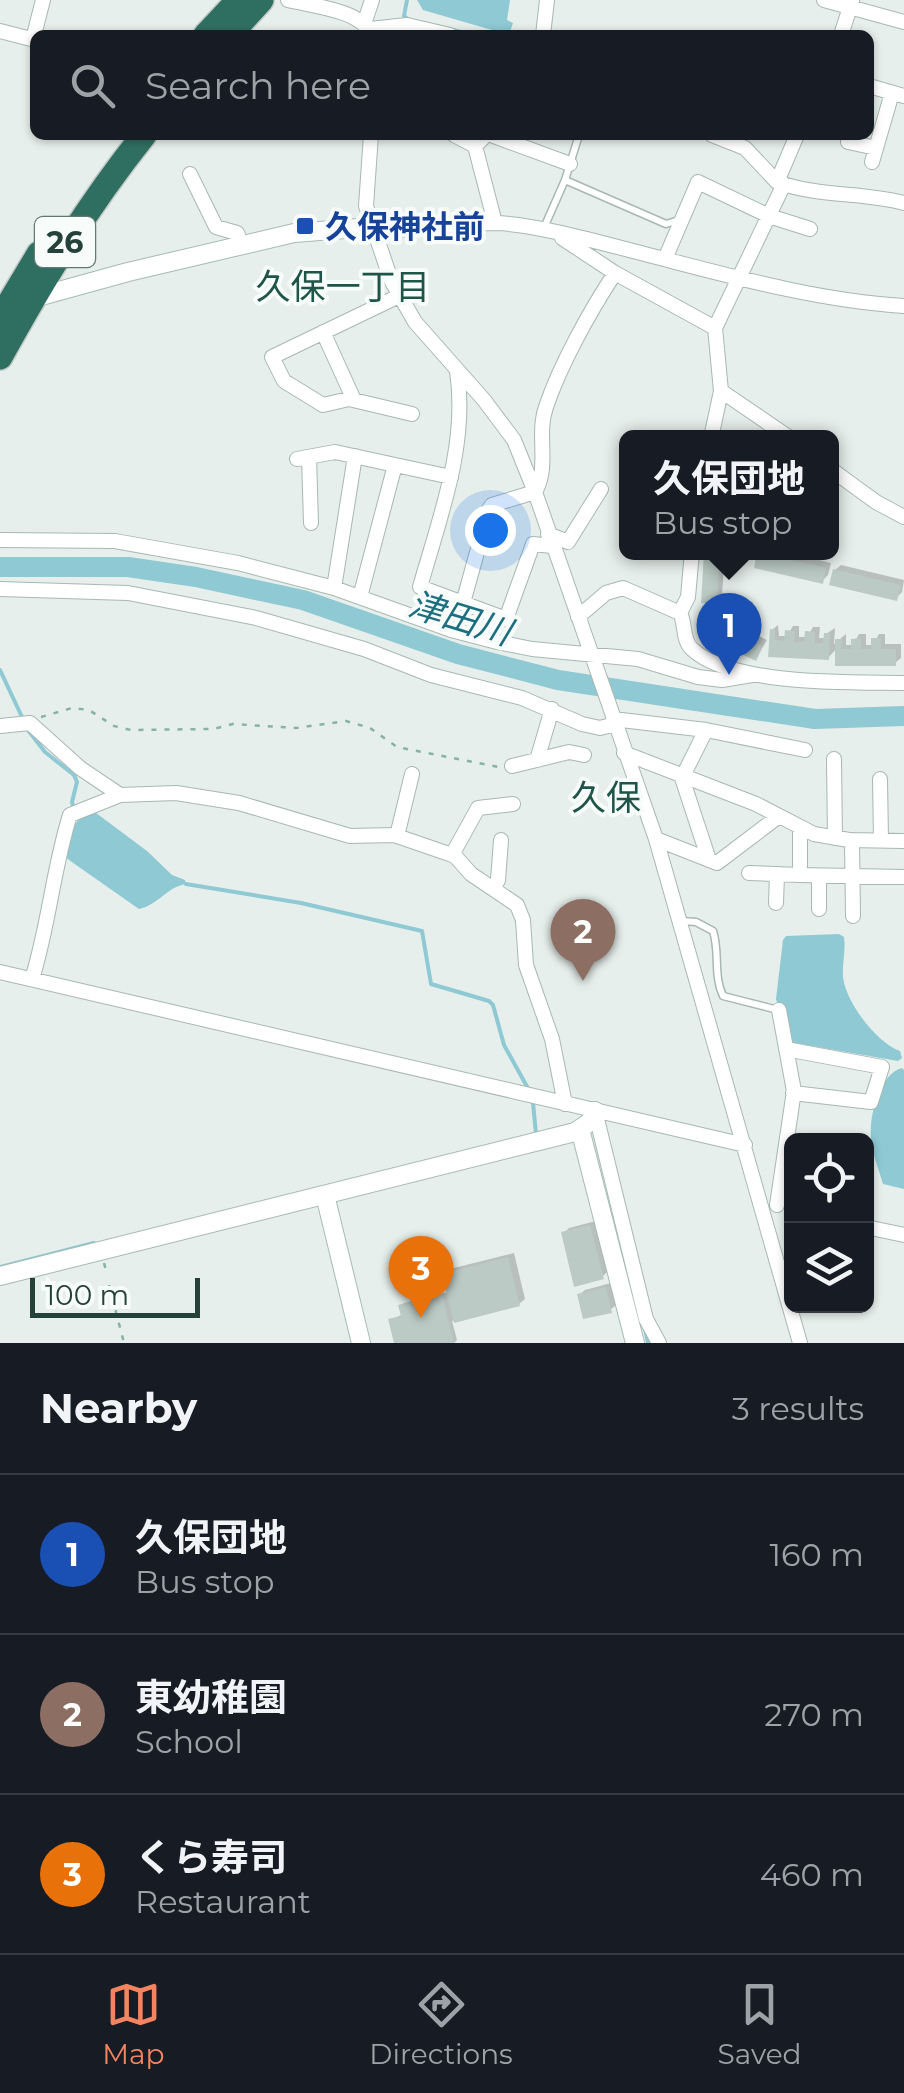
<!DOCTYPE html>
<meta charset="utf-8">
<style>
:root{--surface:#171b24;--page:#242831;--text:#f1f3f6;--muted:#9ea1a6;--line:#363941;--accent:#f4845f}
body{margin:0;font-family:Montserrat,"Noto Sans JP",sans-serif;background:var(--page);color:var(--text)}
.controls{position:absolute;right:30px;bottom:30px;display:grid;overflow:hidden;border-radius:15px;box-shadow:0 2px 8px #0004}
.controls button{width:90px;height:90px;display:grid;place-items:center;padding:0;border:0;border-bottom:2px solid var(--line);background:var(--surface);color:var(--text);font:50px sans-serif}
.scale{position:absolute;left:30px;bottom:25px;width:170px;box-sizing:border-box;padding-left:10px;border:5px solid #24423a;border-top:0;font-size:28px;line-height:35px;white-space:nowrap;color:#24423a;-webkit-text-stroke:8px #f7fbf9;paint-order:stroke}
.you{position:absolute;left:490px;top:530px;width:35px;height:35px;margin:-25px;border:8px solid #fff;border-radius:50%;background:#1a73e8;box-shadow:0 0 0 15px #1a73e833}
.badge{display:grid;place-items:center;width:65px;height:65px;border-radius:50%;background:var(--accent);color:#fff;font-size:32px;font-weight:700}
.pin{position:absolute;translate:-50% -82px;filter:drop-shadow(0 2px 5px #0008)}
.pin::after{content:'';position:absolute;top:52px;width:35px;height:30px;background:inherit;clip-path:polygon(0 0,100% 0,50% 100%)}
.popup{position:absolute;left:619px;top:430px;width:220px;height:130px;box-sizing:border-box;display:grid;place-content:center;border-radius:15px;background:var(--surface);filter:drop-shadow(0 2px 8px #0005);font-size:32px;white-space:nowrap;color:var(--muted)}
.popup b{font-size:38px;color:var(--text)}
.popup::after{content:'';position:absolute;left:50%;top:100%;margin-left:-20px;border:20px solid transparent;border-top-color:var(--surface)}
.list{margin:0;padding:0;list-style:none}
h2{display:flex;justify-content:space-between;align-items:center;height:130px;margin:0;padding:0 40px;font-size:42px}
h2 small{font-size:32px;font-weight:400;color:var(--muted)}
.list li{display:grid;grid-template-columns:65px 1fr auto;gap:30px;align-items:center;box-sizing:border-box;height:160px;padding:0 40px;border-top:2px solid var(--line)}
.list b{display:block;font-size:38px;white-space:nowrap}
.list p{margin:0;font-size:32px;white-space:nowrap;color:var(--muted)}
.list em{font-size:32px;font-style:normal;color:var(--muted)}
.icon{flex:none;width:55px;height:55px;fill:none;stroke:currentColor;stroke-width:2;stroke-linecap:round;stroke-linejoin:round}
.map{position:relative;flex:none;width:904px;height:1343px;overflow:hidden}
.search{position:absolute;background:var(--surface);box-shadow:0 2px 8px #0004;left:30px;right:30px;top:30px;height:110px;display:flex;align-items:center;gap:25px;box-sizing:border-box;padding:0 35px;border-radius:15px;color:var(--muted);font-size:38px}
.sheet{height:610px;background:var(--surface)}
nav{display:flex;justify-content:space-around;align-items:center;box-sizing:border-box;height:140px;border-top:2px solid var(--line);background:var(--surface);font-size:28px;color:var(--muted)}
nav a{display:grid;justify-items:center;gap:5px}
nav .on{color:var(--accent)}
.map>svg:first-child{display:block}
</style>
<div class="map">
<svg width="904" height="1343" viewBox="0 0 904 1343">
<rect width="100%" height="100%" fill="#e6efeb"/>
<!-- water -->
<path fill="#8ec9d4" d="M417,0H510L507,20L513,23L509,35L423,10Z
M96,813L147,851L172,875L185,880L186,884C167,887 158,905 139,909L69,860L65,856C70,833 70,818 96,813Z
M839,934L844,937C846,950 842,964 843,977C846,1003 877,1043 900,1051L902,1058L898,1061L789,1042L776,999L783,940L786,936Z
M902,1068L904,1070V1189L883,1184C879,1169 871,1152 871,1137C869,1116 880,1073 902,1068Z"/>
<!-- shadow -->
<path fill="#0003" d="M706,552L736,554L735,561L729,567L724,566L722,595L716,601Z
M760,552H787L831,563L828,575L822,581L757,566Z
M841,565L904,580L902,592L896,598L835,570Z
M734,612L740,615L735,625L744,630L752,621L758,624L753,633L767,640L756,658L710,622L716,616L727,621Z
M778,625L779,636H787L793,626H799V637H807L813,627H820L819,638H826V634L835,628L834,644L846,634V645H853L859,634H866V645H873L879,634H885V644H901V658L895,663L838,664V647L828,658L770,655L772,630Z
M596,1221L608,1271L602,1277L564,1233L569,1228Z
M514,1253L525,1299L519,1304L452,1321L457,1340L454,1343H397L391,1320L403,1314L401,1306L404,1303L449,1292L445,1275L450,1269Z
M611,1283L616,1305L610,1310L579,1295L585,1290Z"/>
<g fill="none" stroke-linecap="round" stroke-linejoin="round">
<!-- stream -->
<path stroke="#8ec9d4" stroke-width="4" d="M407,0L404,16L409,20
M453,30L472,35
M0,670L22,717
M28,730L45,752L74,775L77,782L72,802L74,810
M186,884L301,903L422,931L431,984L489,1001L493,1005L504,1045L530,1092
M533,1103L536,1134
M0,1267L94,1243
M645,1328L648,1343"/>
<!-- river -->
<path stroke="#8ec9d4" stroke-width="20" d="M0,567H128L196,577L303,600L458,654L558,680L815,719L904,716"/>
</g>
<!-- building -->
<path fill="#bbcac4" d="M704,552H720V558H731L730,569H719L717,604L701,603Z
M757,552L826,568L823,584L754,568Z
M833,569L901,585L897,601L829,585Z
M726,617L736,621L731,631L739,635L744,625L754,629L749,639L763,646L756,661L701,635L708,620L721,627Z
M770,629L775,630V640L784,641L785,630L795,631L794,642H804L805,631L815,632V643H823L824,633H830L829,660L768,657Z
M861,638V649H871V638H881V649H896V666H835V639H842L841,649H851V639Z
M590,1225L604,1279L574,1287L561,1232Z
M508,1257L520,1306L454,1323L442,1274Z
M606,1287L612,1313L583,1319L577,1294Z
M442,1294L454,1343H394L388,1319L401,1316L398,1305Z"/>
<g fill="none" stroke-linecap="round" stroke-linejoin="round">
<!-- lane casing -->
<g stroke="#a8b8b2" stroke-width="9">
<path id="lane" d="M565,180L666,224L679,220
M543,230L565,180L579,135
M682,921L696,922L713,931C720,952 713,975 723,996L778,1010"/>
</g>
<!-- street casing -->
<g stroke="#a8b8b2" stroke-width="16">
<path id="street" d="M288,0C313,6 361,10 372,35
M824,0L904,22
M364,24L372,0
M370,29L407,25L450,35
M0,31L35,40
M543,35L547,0
M841,35L852,1
M33,39L43,0
M869,86L904,96
M371,135L366,206L391,280L415,322L484,400L514,440L535,492L656,839L800,1343
M454,135L475,146
M486,135L475,146L495,223
M491,135L570,164
M712,135L745,148L777,182C819,197 862,192 904,203
M848,142L876,148
M872,162L892,93
M190,174L216,227L237,233L242,245
M777,182L797,135
M373,233C413,229 455,223 495,223C532,224 591,240 629,250C720,273 810,300 904,306
M562,238L615,273L715,328L721,391L790,438
M665,259L698,182L769,216L810,229
M399,296L272,357L284,381L323,405L349,399L412,414
M715,328L784,184
M323,332L354,400
M457,371C468,445 440,516 420,587L506,619L533,544L552,546
M711,438L721,391
M309,457L311,523
M297,459L335,452L451,477
M832,470L876,502L904,517
M548,534L568,542L601,489
M0,540L115,541L238,563L334,588L451,630L497,642L532,649L638,659L698,677L722,680L752,675
M334,588L355,456
M0,589L128,593L256,618L364,649L431,675L522,698L582,724L600,728L615,724
M360,597L395,465
M463,603L489,509L492,505L535,492C550,466 536,435 546,407C560,365 590,311 615,273
M680,613L688,597L692,552
M578,617L606,593L623,588L680,613C686,624 682,640 692,649C732,686 850,682 904,683
M613,719L706,730L805,750
M0,726L30,723L80,768L120,795
M706,730L682,778L709,860
M624,753L756,804L814,834L849,840L904,841
M834,759L835,838
M537,760L552,709
M512,766L569,752L584,755
M880,779L881,840
M397,836L412,774
M656,839L717,863L779,816
M852,840L853,916
M452,855L478,808L513,804
M749,873L800,875V829
M800,875L904,877
M819,876V909
M493,889L498,880L501,840
M776,903L777,874
M0,972L745,1145
M32,979C49,925 53,869 70,815L120,795L176,793L239,803L350,836L394,835L455,856L471,874L517,905L523,920L526,965L552,1039L565,1104
M786,1049L882,1067L871,1102L793,1093
M595,1111L646,1319L659,1343
M777,1205L794,1091L779,1010
M866,1227L904,1235"/>
</g>
<!-- secondary casing -->
<g stroke="#a4bbb3" stroke-width="20">
<path id="secondary" d="M30,299L128,272L294,233L371,227
M580,1129L635,1343
M325,1195L361,1343
M0,1276L575,1132L590,1122L595,1111"/>
</g>
<!-- highway casing -->
<g stroke="#c2cac8" stroke-width="28">
<path id="highway" d="M231,33L261,0
M206,35L239,0
M0,319L39,254
M0,357C43,279 88,205 144,135"/>
</g>
<!-- path -->
<path stroke="#86b3a5" stroke-width="2.5" stroke-dasharray="5 8" stroke-linecap="butt" d="M41,717L72,708L89,710L114,726L131,730L213,729L233,724L296,728L346,721L370,728L397,747L499,767
M104,1263L107,1274
M109,1285L124,1343"/>
<!-- lane -->
<use href="#lane" stroke="#fff" stroke-width="6"/>
<!-- street -->
<use href="#street" stroke="#fff" stroke-width="14"/>
<!-- secondary -->
<use href="#secondary" stroke="#fff" stroke-width="18"/>
<!-- highway -->
<use href="#highway" stroke="#2f6f62" stroke-width="25"/>
</g>
<!-- markers -->
<rect fill="#1a4fb4" stroke="#f7fbf9" stroke-width="4" x="295" y="216" width="20" height="20" rx="5"/>
<g text-anchor="middle" dominant-baseline="central" stroke-width="8" stroke-linejoin="round" paint-order="stroke">
<!-- shield labels -->
<rect fill="#f7fbf9" stroke="#637a73" stroke-width="2.5" x="35" y="217" width="60" height="50" rx="8"/>
<g font-size="30" font-weight="bold" fill="#24423a">
<text x="65" y="242">26</text>
</g>
<!-- transit labels -->
<g font-size="32" font-weight="bold" fill="#164399" stroke="#f7fbf9" text-anchor="start">
<text x="325" y="226">久保神社前</text>
</g>
<!-- neighbourhood labels -->
<g font-size="35" fill="#1f5548" stroke="#f7fbf9">
<text x="343" y="286">久保一丁目</text>
<text x="606" y="797">久保</text>
</g>
<!-- water labels -->
<g font-size="35" font-style="italic" fill="#1c6f80" stroke="#f7fbf9">
<text transform="translate(460 618) rotate(17)">津田川</text>
</g>
</g>
</svg>
<div class="controls">
<button><svg class="icon" aria-label="locate" viewBox="0 0 24 24"><circle cx="12" cy="12" r="6"/><path d="M12 2v4M12 18v4M2 12h4M18 12h4"/></svg></button>
<button><svg class="icon" aria-label="layers" viewBox="0 0 24 24"><path d="M12 4l9 5-9 5-9-5zM3 14l9 5 9-5"/></svg></button>
</div>
<div class="scale">100 m</div>
<div class="you"></div>
<div class="pin badge" style="left:729px;top:675px;background:#1a4fb4">1</div>
<div class="popup"><b>久保団地</b>Bus stop</div>
<div class="pin badge" style="left:583px;top:981px;background:#8d6e63">2</div>
<div class="pin badge" style="left:421px;top:1318px;background:#e8710a">3</div>
<div class="search"><svg class="icon" aria-label="search" viewBox="0 0 24 24"><circle cx="10" cy="10" r="6"/><path d="M15 15l6 6"/></svg>Search here</div>
</div>
<section class="sheet">
<h2>Nearby<small>3 results</small></h2>
<ul class="list">
<li><span class="badge" style="background:#1a4fb4">1</span><div><b>久保団地</b><p>Bus stop</p></div><em>160 m</em></li>
<li><span class="badge" style="background:#8d6e63">2</span><div><b>東幼稚園</b><p>School</p></div><em>270 m</em></li>
<li><span class="badge" style="background:#e8710a">3</span><div><b>くら寿司</b><p>Restaurant</p></div><em>460 m</em></li>
</ul>
</section>
<nav>
<a class="on"><svg class="icon" aria-label="map" viewBox="0 0 24 24"><path d="M3 6l6-2 6 2 6-2v14l-6 2-6-2-6 2zM9 4v14M15 6v14"/></svg>Map</a>
<a><svg class="icon" aria-label="directions" viewBox="0 0 24 24"><path d="M12 3l9 9-9 9-9-9zM9 14v-3h6M13 9l2 2-2 2"/></svg>Directions</a>
<a><svg class="icon" aria-label="saved" viewBox="0 0 24 24"><path d="M7 4h10v16l-5-4-5 4z"/></svg>Saved</a>
</nav>
